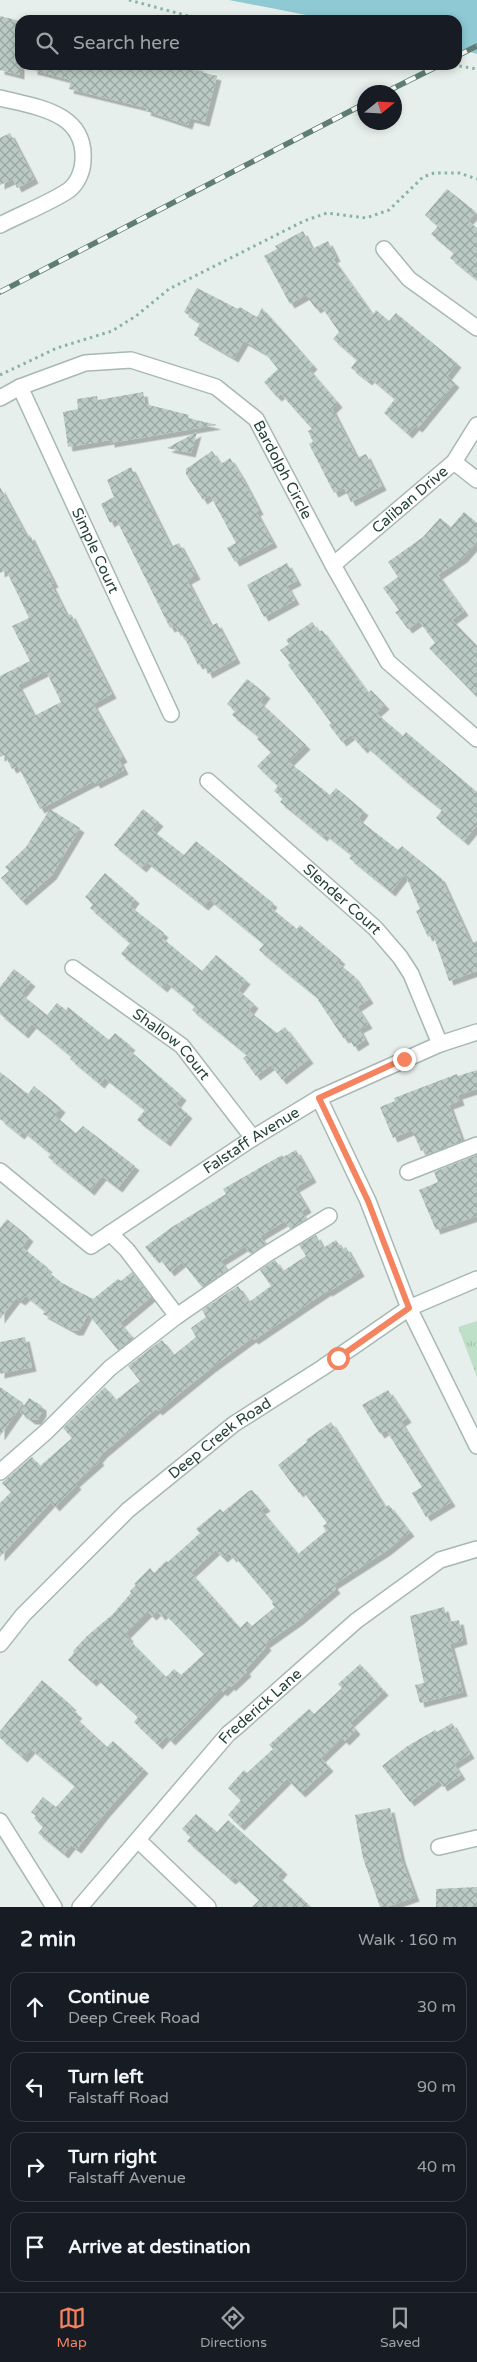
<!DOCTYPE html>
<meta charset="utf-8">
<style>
:root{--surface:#171b24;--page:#242831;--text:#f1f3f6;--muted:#9ea1a6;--line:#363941;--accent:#f4845f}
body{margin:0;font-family:"Varela Round",sans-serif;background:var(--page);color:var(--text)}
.compass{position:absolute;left:357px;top:85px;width:45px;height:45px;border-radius:50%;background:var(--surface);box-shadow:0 2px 8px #0003;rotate:72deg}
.stop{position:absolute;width:15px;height:15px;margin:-11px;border:4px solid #f4845f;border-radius:50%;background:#fff}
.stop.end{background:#f4845f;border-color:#fff;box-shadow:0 1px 5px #0008}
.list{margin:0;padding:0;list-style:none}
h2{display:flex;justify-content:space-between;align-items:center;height:65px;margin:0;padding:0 20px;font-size:21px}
h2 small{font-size:16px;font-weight:400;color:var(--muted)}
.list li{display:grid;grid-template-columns:32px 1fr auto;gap:15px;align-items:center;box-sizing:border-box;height:70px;margin:0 10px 10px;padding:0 10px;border:1px solid var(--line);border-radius:15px}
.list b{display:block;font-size:19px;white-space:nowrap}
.list p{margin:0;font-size:16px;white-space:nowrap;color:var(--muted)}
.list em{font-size:16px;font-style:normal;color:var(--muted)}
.icon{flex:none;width:28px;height:28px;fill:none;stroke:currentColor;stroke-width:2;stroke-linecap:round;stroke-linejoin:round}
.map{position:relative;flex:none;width:477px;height:1907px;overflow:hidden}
.search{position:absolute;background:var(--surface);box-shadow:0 2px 8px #0003;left:15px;right:15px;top:15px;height:55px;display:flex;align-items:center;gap:12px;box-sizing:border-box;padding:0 18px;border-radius:15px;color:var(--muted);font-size:19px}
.sheet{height:385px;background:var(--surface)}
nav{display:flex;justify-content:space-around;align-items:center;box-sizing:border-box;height:70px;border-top:1px solid var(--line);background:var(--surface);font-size:14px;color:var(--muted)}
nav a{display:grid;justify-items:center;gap:2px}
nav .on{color:var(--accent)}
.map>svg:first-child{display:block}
</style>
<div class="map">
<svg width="477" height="1907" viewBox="0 0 477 1907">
<defs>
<pattern id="park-tufts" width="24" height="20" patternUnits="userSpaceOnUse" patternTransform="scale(1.25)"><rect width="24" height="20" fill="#bfe0c8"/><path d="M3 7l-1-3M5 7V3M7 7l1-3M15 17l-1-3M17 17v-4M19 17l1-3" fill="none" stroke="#a4c1ad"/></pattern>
<pattern id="building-cross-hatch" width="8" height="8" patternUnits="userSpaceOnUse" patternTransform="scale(1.25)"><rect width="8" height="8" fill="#bbcac4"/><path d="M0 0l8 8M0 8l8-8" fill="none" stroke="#98a6a0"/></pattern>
<filter id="shadow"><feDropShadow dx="4.5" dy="4.5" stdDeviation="0" flood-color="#0004"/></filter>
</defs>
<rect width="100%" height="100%" fill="#e6efeb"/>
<!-- park -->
<path fill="url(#park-tufts)" d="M477,1321V1377L458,1327Z"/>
<!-- water -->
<path fill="#8ec9d4" d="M229,0H477V54L457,48V20H332Z"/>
<!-- building -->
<path fill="url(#building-cross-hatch)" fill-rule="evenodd" filter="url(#shadow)" d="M0,16L20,21V75L0,70Z
M33,65H191L199,67L197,71L217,76L205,122L190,118L188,125L146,111L147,108L69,89L71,80L33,70Z
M10,133L34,179L17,188L13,179L0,185V138Z
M447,189L476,212L468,221L477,228V280L450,258L454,253L431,234L438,226L425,215Z
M303,231L312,249L328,241L336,257L333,259L373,315L376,310L389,321L396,313L457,363L447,376L455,383L418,428L415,426L408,434L384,413L395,399L370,378L368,381L351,368L357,360L333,339L339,332L321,306L316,309L306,295L290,304L264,256L277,249L275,246Z
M197,288L238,309L240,307L257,317L262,308L313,365L309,369L338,403L332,409L357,458L366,454L382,486L351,502L344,488L334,493L309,444L313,442L308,431L312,429L281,394L277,397L264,382L278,369L265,353L244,341L234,358L194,335L200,323L184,312Z
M143,392L145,404L189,415L188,418L217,425L110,443V440L68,447L63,412L78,409L77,399L97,396L98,400Z
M197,432L191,453L167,448Z
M212,451L221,464L230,458L241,476L259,510L256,512L273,543L235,562L227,548L236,543L210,495L203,500L186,474V469Z
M131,467L171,547L179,543L196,575L187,580L211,626L217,623L236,659L208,674L203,663L198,665L183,635L181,636L175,626L170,628L116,519L110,523L101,504L114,497L107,480Z
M0,487L27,537L30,535L54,583L51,584L67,616L71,614L112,694L93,704L123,758L119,760L124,770L96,784L94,781L40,809L18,766L12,769L5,755L0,757V676L30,661L12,626L29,618L6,570L0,573ZM46,671L61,702L34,716L18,685Z
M464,512L477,523V542L463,558L438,575L464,611L452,620L477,646V697L429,648L435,643L419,621L408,629L395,612L399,610L383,588L398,577L388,562L423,537L440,518L451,527Z
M287,563L297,581L287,586L295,600L264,617L247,585Z
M312,622L319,632L322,630L368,693L371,690L385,705L376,713L403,736L406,732L477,792V825L464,841L436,818L442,810L407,782L366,746L363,749L351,735L342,742L329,725L331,723L288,665L290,663L280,650L289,644L286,640Z
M247,679L266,694L260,702L306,745L289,762L330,795L336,788L364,811L358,819L398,850L402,846L441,878L471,943L477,941V971L449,981L433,934L428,937L416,911L420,909L405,874L391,892L349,858L352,855L325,834L323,837L280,802L283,798L274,791L278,786L257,766L271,752L257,739L259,737L232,715L235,711L227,704Z
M50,809L80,828L52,875L22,901L1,878L9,871L5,867L26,847Z
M143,809L159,822L152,830L184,855L196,841L273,903L270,907L297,929L300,925L341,960L338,963L354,976L369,999L357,1007L368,1024L359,1029L365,1040L354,1047L348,1037L344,1039L318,1000L319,999L259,950L264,944L210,900L204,906L147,862L142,868L114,845Z
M105,873L135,899L130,906L164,933L161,937L202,971L216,955L246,980L238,990L254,1004L249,1011L277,1033L285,1027L309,1059L282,1080L271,1065L256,1076L243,1058L247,1055L192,1010L195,1006L167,983L163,988L121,954L130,943L90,908L93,904L85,897Z
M14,969L31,982L21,994L47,1015L57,1003L66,1010L68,1007L109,1040L115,1033L131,1046L128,1049L182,1096L176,1104L188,1114L166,1142L137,1120L145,1110L105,1078L100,1084L70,1059L72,1057L32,1024L24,1034L0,1014V987Z
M477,1070V1089L458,1095L460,1101L449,1105L462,1141L427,1155L425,1150L421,1151L412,1130L393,1138L380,1107L395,1101L394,1098L457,1074L458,1076Z
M0,1072L28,1094L34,1086L61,1108L55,1116L76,1133L83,1126L135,1166L118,1188L102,1176L90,1191L48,1157L51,1154L23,1131L20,1135L0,1119Z
M296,1150L312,1178L295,1188L307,1208L301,1212L306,1219L290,1229L285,1221L260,1236L265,1244L250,1254L245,1246L221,1261L227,1270L202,1287L182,1262L170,1272L158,1256L155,1259L145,1247L172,1227L226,1194L223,1189L282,1155L283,1157Z
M477,1155V1216L436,1230L419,1190L438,1182L434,1172Z
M7,1219L29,1237L22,1247L48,1268L46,1270L62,1283L93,1299L118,1279L121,1281L132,1272L151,1297L120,1323L133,1338L118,1350L88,1314L79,1331H74L43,1314L45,1311L26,1296L21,1301L16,1298L0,1319V1228Z
M316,1235L323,1248L336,1240L342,1249L346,1247L360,1272L328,1292L327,1291L254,1340L252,1338L211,1368L158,1411L156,1409L103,1453L98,1459L100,1461L75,1483L77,1485L55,1507L51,1502L0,1557V1503L11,1492L2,1483L5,1480L32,1457L40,1466L72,1438L63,1428L105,1387L116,1400L140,1381L128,1366L162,1340L174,1355L196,1337L191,1328L206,1317L202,1310L238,1286L249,1302L271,1286L260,1270L275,1260L283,1271L306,1256L299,1245Z
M25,1337L32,1367L0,1374V1342Z
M0,1387L23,1403L0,1436Z
M388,1390L407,1418L401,1422L451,1502L426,1517L412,1493L422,1487L386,1430L380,1434L362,1405Z
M29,1398L42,1406V1412L37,1420H31L20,1412Z
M331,1422L385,1507L389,1505L410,1532L386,1551L333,1585L336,1589L299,1620L265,1644L267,1646L245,1670L247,1672L231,1687L230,1685L223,1692L221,1690L171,1741L166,1736L158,1745L134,1722L138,1717L96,1678L92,1682L68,1660L74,1653L73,1651L87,1636L113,1614L131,1593L130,1591L136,1585L134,1584L150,1568L154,1573L166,1561L168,1562L200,1533L196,1529L220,1509L223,1512L249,1491L252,1490L266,1507L261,1510L298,1554L326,1531L323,1526L327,1523L302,1490L299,1493L278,1465L307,1442L306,1440ZM216,1550L223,1558L229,1553L232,1558L234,1556L273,1602L272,1604L275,1607L252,1626L247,1621L240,1628L191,1573ZM157,1611L161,1616L164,1613L204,1654L181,1675L174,1669L166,1677L128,1639L129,1637L126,1634L148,1612L152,1616Z
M444,1607L448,1622L459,1620L463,1640L450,1644L463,1692L420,1703L415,1685L424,1683L410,1616Z
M360,1664L384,1691L350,1723L356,1730L345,1741L342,1738L321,1758L329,1767L301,1793L287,1779L240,1826L228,1815L241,1800L228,1788L244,1770L247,1773L273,1749L269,1745L291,1725L309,1709L314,1714L342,1688L338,1684Z
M42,1680L72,1706L70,1708L78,1714L75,1717L107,1747L113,1741L144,1769L105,1813L77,1849L71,1845L64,1854L38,1833L43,1827L34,1818L36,1816L31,1812L43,1797L56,1807L75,1786L31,1749L23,1758L0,1738V1731Z
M452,1723L470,1754L454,1764L461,1775L443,1787L439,1780L410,1802L382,1766L406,1747L435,1730L437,1732Z
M390,1808L401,1858L415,1897L386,1907H380L363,1858L355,1815Z
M196,1814L217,1832L228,1820L283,1870L278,1876L311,1907H252L259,1900L235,1877L231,1880L187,1841L191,1837L182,1829Z
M477,1887V1907H436V1889Z"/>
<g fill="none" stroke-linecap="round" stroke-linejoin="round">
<!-- minor casing -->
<g stroke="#a8b8b2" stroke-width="18">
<g id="minor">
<path d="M0,98C36,107 86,112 83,160C83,170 78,183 69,190C52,202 19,215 0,225"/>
<path d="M384,249L409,279L477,328"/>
<path id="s1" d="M20,387L171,714"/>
<path id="s2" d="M0,398L20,387L85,363L131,360L216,387L256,419L333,565L388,662L477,739"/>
<path d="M454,462L477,480"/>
<path id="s3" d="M333,565L454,462L477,425"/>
<path id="s4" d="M208,781L375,928L400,957L411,974L440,1044"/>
<path id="s5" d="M73,968L182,1046L253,1138"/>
<path d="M319,1098L368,1201L409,1308L477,1446"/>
<path id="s6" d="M0,1171L91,1246L253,1138L319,1098L440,1044L477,1032"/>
<path d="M408,1172L477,1145"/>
<path d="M110,1233L127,1250L177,1316"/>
<path d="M0,1472L47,1431L110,1368L177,1316L267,1254L329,1216"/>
<path id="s7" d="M0,1644L23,1615L128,1510L234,1424L322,1368L409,1308L477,1279"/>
<path d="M0,1821L54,1907"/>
<path d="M138,1840L208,1907"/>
<path d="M439,1847L477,1838"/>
<path id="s8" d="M80,1907L228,1734L240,1724L356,1621L440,1560L477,1549"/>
</g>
</g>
<!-- path -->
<path stroke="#86b3a5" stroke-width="3" stroke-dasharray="2.5 4" stroke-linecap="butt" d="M129,0L203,20
M453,65L477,69
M0,375L57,348L112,331L136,316L169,289L304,221L327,213L366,218L389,210L423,177L434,173H459L477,179"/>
<!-- minor -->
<use href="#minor" stroke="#fff" stroke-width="15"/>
<!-- rail casing -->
<g stroke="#5f7d75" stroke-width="5.5">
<path id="rail" d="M457,56L477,46
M386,92L440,65
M0,292L364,104"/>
</g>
<!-- rail -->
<use href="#rail" stroke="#f7fbf9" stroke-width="4" stroke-dasharray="11" stroke-linecap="butt"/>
</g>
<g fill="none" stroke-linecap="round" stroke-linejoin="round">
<!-- route -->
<path stroke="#f4845f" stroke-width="6" d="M338,1358L409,1308L368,1201L319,1098L404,1059"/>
</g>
<g text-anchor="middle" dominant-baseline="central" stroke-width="5" stroke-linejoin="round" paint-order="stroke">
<!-- street labels -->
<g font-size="15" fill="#24423a" stroke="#f7fbf9">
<text stroke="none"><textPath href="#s2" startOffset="336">Bardolph Circle</textPath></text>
<text stroke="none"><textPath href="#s3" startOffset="101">Caliban Drive</textPath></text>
<text stroke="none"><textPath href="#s1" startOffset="180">Simple Court</textPath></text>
<text stroke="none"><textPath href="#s4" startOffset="179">Slender Court</textPath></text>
<text stroke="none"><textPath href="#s5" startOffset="125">Shallow Court</textPath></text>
<text stroke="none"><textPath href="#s6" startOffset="310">Falstaff Avenue</textPath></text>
<text stroke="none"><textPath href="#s7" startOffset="302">Deep Creek Road</textPath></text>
<text stroke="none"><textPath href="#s8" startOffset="270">Frederick Lane</textPath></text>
</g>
</g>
</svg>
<svg class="compass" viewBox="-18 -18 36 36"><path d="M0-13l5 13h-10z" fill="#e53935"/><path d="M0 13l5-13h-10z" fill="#9ea1a6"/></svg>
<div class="stop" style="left:338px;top:1358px"></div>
<div class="stop end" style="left:404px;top:1059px"></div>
<div class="search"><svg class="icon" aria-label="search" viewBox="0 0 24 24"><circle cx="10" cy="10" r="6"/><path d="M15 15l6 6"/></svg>Search here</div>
</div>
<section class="sheet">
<h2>2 min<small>Walk · 160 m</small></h2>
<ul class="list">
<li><svg class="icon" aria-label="ahead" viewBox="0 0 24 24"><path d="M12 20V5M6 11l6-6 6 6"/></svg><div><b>Continue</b><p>Deep Creek Road</p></div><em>30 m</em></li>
<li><svg class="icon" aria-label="left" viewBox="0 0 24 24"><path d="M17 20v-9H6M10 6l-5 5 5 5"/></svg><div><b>Turn left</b><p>Falstaff Road</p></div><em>90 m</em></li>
<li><svg class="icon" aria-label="right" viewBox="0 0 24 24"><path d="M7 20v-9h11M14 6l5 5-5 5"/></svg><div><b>Turn right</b><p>Falstaff Avenue</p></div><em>40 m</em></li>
<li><svg class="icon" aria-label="arrive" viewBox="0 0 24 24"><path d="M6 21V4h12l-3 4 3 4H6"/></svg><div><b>Arrive at destination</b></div></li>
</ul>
</section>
<nav>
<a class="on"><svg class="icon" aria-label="map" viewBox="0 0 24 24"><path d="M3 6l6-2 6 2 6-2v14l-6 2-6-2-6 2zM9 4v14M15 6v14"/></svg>Map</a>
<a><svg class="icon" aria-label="directions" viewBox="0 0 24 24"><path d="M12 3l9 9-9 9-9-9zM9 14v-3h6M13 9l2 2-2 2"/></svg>Directions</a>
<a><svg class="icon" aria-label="saved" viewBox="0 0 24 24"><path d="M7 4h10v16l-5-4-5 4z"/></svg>Saved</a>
</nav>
